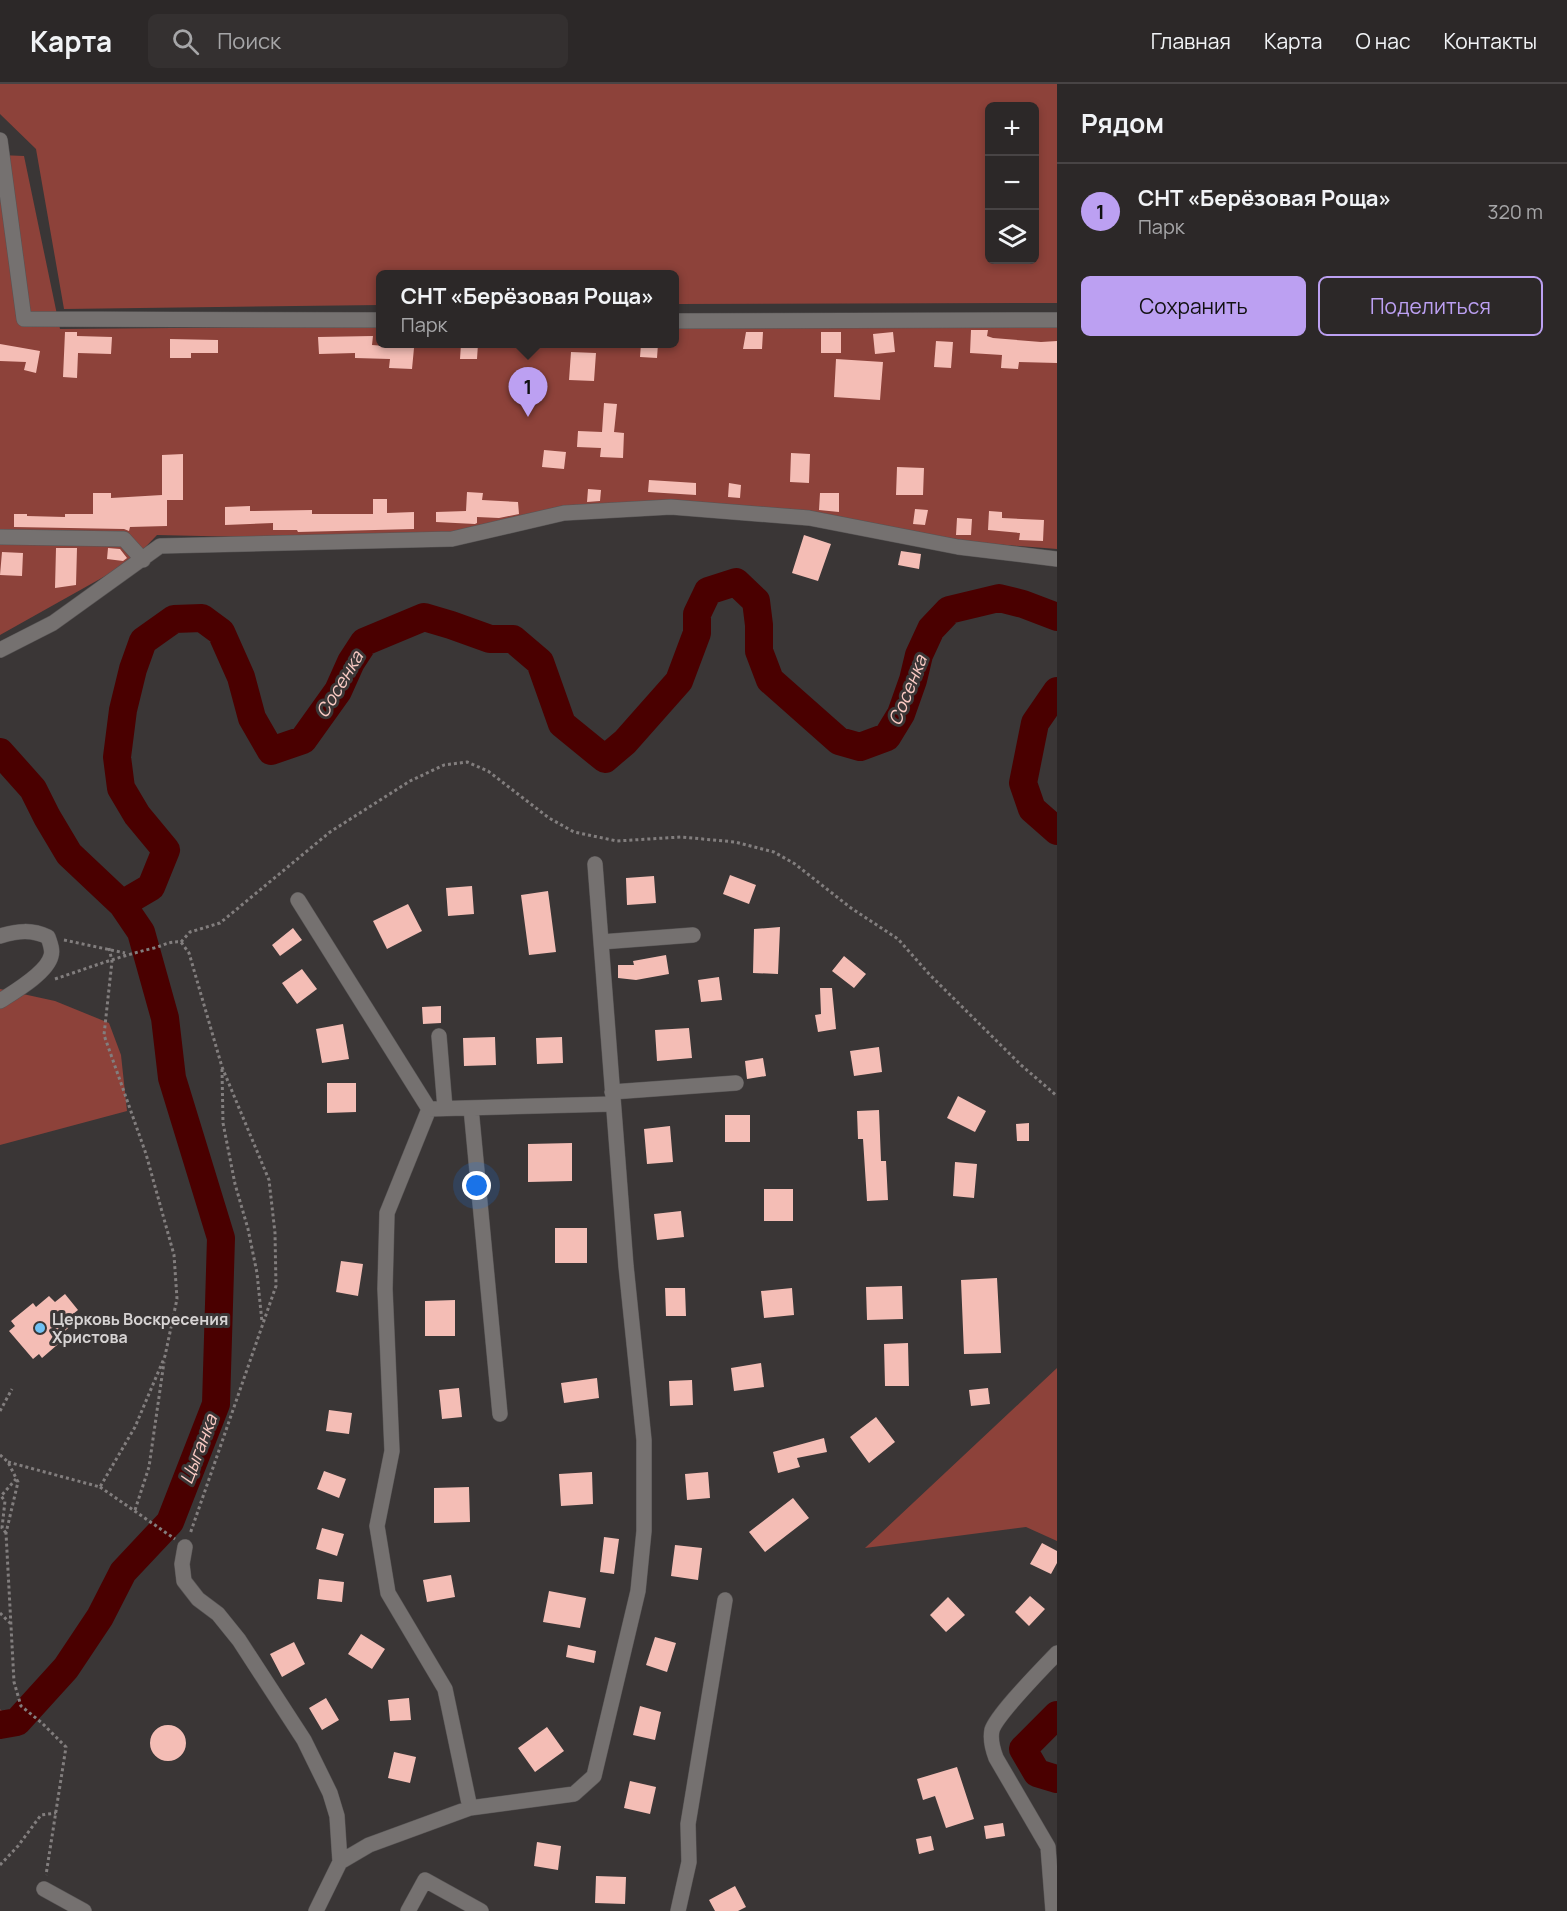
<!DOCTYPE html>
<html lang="ru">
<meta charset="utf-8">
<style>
:root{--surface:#2c2828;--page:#343030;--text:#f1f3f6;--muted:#a6a6a8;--line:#484445;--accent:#bca0f2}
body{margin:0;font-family:Manrope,sans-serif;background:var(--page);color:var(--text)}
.controls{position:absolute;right:18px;top:18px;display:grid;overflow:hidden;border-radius:9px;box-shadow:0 3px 9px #0003}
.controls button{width:54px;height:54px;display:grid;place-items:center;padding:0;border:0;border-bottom:2px solid var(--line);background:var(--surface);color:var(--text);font:30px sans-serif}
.you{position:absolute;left:477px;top:1102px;width:21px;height:21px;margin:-15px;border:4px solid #fff;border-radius:50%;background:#1a73e8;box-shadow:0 0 0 9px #1a73e833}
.badge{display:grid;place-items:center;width:39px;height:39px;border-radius:50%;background:var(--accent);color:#111;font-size:20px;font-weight:700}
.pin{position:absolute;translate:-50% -50px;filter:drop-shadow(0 2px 3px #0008)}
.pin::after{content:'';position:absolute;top:32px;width:21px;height:18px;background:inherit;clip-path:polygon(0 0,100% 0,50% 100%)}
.popup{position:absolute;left:376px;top:186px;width:303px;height:78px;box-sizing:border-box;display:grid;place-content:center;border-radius:9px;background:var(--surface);filter:drop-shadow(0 2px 4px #0005);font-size:20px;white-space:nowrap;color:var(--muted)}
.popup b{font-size:22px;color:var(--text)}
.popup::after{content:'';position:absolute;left:50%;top:100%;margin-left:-12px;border:12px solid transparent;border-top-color:var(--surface)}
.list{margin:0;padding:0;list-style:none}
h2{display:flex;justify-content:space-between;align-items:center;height:78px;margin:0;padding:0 24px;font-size:26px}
h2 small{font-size:20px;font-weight:400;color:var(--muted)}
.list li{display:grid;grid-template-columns:39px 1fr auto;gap:18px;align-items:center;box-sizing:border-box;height:96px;padding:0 24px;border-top:2px solid var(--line)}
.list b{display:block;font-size:22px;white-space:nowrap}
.list p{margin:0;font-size:20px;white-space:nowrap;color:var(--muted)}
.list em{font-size:20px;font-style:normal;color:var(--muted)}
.actions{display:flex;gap:12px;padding:18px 24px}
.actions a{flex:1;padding:14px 0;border:2px solid var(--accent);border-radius:9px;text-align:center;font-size:21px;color:var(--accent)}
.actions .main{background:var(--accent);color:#111}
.icon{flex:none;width:33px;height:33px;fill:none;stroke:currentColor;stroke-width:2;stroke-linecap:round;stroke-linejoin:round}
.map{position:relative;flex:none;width:1057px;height:1827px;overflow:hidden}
header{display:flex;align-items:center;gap:36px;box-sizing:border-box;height:84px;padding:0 30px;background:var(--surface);border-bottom:2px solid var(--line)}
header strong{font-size:28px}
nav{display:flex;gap:33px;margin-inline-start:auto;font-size:21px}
.search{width:420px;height:54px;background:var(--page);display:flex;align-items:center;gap:15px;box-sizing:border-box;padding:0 21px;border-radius:9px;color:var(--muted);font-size:22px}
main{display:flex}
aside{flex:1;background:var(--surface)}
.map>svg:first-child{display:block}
</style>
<header>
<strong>Карта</strong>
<div class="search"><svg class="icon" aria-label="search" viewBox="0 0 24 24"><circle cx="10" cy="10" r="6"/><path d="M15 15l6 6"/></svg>Поиск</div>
<nav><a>Главная</a><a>Карта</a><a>О нас</a><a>Контакты</a></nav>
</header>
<main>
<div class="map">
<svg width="1057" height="1827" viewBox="0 0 1057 1827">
<rect width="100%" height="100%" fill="#3a3636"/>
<!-- green -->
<path fill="#8d423a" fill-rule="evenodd" d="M0,0H1057V219L675,220V190H381V221L64,225L36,65L0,30ZM1034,22V176H990V22Z
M0,71L24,72L60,245L381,242V260H675V240L1057,237V465L956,457L618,421L449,451L296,454L157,451L132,477L0,551Z
M0,905L55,917L109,939L121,971L127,1027L0,1061Z
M1057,1284V1457L1026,1443L865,1464Z"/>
<!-- water -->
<path fill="#4a0000" stroke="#743f3f" stroke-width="1.5" d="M0,1626L17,1638L0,1654Z"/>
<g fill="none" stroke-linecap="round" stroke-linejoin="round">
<!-- river -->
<path stroke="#4a0000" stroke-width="28" d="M1057,607L1035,639L1023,699L1032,725L1057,747
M0,668L33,705L47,733L69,770L122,820L151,803L166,766L137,731L121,704L117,673L123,626L133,585L143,557L174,535L202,534L221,548L241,593L252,634L271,667L303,656L338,607L351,578L364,558L424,533L451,541L490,555H513L540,578L562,640L605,675L625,658L679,597L697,549V530L708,507L736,498L756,517L759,541V567L770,596L839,657L860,663L887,653L901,630L913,596L919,571L931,545L949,526L999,514L1023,520L1057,533
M1057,1631L1023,1665L1037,1689L1057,1695
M0,1641L17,1638L66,1584L100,1533L123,1488L170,1438L216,1320L221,1154L172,994L165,934L141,848L122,820"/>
</g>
<!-- building -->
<path fill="#f4bdb5" d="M971,246H988L987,252L993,254L1041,258L1057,257V279L1019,278L1018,285L1001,284L1002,271L970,269Z
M65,248H77V252L112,253L111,270L78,269L77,294L63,293Z
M746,248H763L762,265H743Z
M821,248H841V269H821Z
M893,248L895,268L875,270L873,250Z
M373,252L372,261L414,264L412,285L389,284L390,275L355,274V269L319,270L318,253Z
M170,255L218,256V269H191V274H170Z
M936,257L953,258L951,284L934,283Z
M0,260L40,267L36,289L24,286L26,278L0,277Z
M461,260H478L477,275H460Z
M641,260H658L657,274L640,273Z
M571,268L596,269L594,297L569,296Z
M836,275L883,278L880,316L834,313Z
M604,319L617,320L614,348L624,349L623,374L600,373L601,364L577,363L578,347L602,348Z
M544,366L566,368L564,385L542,383Z
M791,369L810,370L809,399L790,398Z
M183,370V416H167V442L130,443L129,447L124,445L14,443V430H27V432L65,433V430H93V409H111V414L162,411V371Z
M897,383L924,384L923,411H896Z
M649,396L696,399V411L648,408Z
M729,399L741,401L740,414L728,413Z
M588,405L601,406L600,417L587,418Z
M467,408L483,409L482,416L518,418L519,430L499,434L477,433V439L475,440L436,438V428L466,427Z
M820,409H839V428L819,426Z
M373,415H387V429L414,428V445L298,448L297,446H273V439L225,441V423L250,422V427L312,426V430H373Z
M915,425L928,426L925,441L913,440Z
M989,427L1002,428V434L1044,436L1043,457L1019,456L1020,449L988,446Z
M957,434L972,435L971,451H956Z
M804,451L831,460L818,497L792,489Z
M56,464H77L76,501L55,504Z
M108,464L120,465L127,474L123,477L107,475Z
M901,467L921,470L919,485L898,481Z
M2,468L23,469L22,492L0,491Z
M730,791L756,801L749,820L723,810Z
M654,792L656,819L627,821L626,794Z
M472,802L474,830L448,832L446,804Z
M548,807L556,868L529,871L521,811Z
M408,820L422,847L387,865L373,837Z
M780,843L778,890L753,889L754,845Z
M293,844L302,856L280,872L272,861Z
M666,871L669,890L636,896L618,894V881H634L633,877Z
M844,872L866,890L854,904L832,887Z
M302,885L317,905L297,920L282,899Z
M719,893L722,916L701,918L698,896Z
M820,904H832L836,945L818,948L815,931L821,930Z
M441,922V939L423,940L422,923Z
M343,940L349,975L322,979L316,945Z
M689,944L692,974L657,977L655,946Z
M495,953L496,981L464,982L463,954Z
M562,953L563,979L537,980L536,954Z
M879,963L882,988L854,992L850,967Z
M763,974L766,992L747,995L745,977Z
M327,999H356V1028L327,1029Z
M958,1012L986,1027L975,1048L947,1034Z
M879,1026L881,1077H886L888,1116L867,1117L863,1055H858L857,1027Z
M725,1031H750V1058H725Z
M1029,1039V1057H1017L1016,1040Z
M670,1042L673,1078L647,1080L644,1045Z
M572,1059V1097L528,1098V1060Z
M955,1078L977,1080L974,1114L953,1112Z
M764,1105H793V1137H764Z
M681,1127L684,1153L657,1156L654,1130Z
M555,1144H587V1179H555Z
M341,1177L363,1180L358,1212L336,1208Z
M997,1194L1001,1269L964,1270L961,1196Z
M902,1202L903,1235L867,1236L866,1203Z
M665,1204H685L686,1232H666Z
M792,1204L794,1231L764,1234L761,1207Z
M65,1210L78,1226L68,1234L73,1240L60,1251L64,1255L42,1274L39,1270L33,1275L9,1247L15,1242L11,1237L33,1219L36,1223L49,1212L55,1218Z
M455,1216V1252H425V1217Z
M908,1259L909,1302H885L884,1260Z
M761,1279L764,1303L734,1307L731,1284Z
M597,1294L599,1314L564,1319L561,1299Z
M692,1296L693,1321L670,1322L669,1297Z
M459,1304L462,1333L442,1335L439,1306Z
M988,1304L990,1320L971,1322L969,1306Z
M329,1326L352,1329L349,1350L326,1347Z
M876,1333L895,1358L869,1379L850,1353Z
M824,1354L827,1368L797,1374L800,1383L778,1389L773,1368Z
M324,1387L346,1395L339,1414L317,1405Z
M592,1388L593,1420L561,1422L559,1390Z
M708,1388L710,1414L687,1416L685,1390Z
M469,1403L470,1438L434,1439V1404Z
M793,1414L809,1434L765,1468L749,1448Z
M322,1444L344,1450L337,1472L316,1465Z
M604,1453L619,1455L614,1490L600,1488Z
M1042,1459L1057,1467V1479L1051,1490L1030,1480Z
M675,1461L702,1464L698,1496L671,1492Z
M451,1491L455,1513L427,1518L423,1496Z
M319,1495L344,1498L342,1518L317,1515Z
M549,1507L586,1514L580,1544L543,1538Z
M1030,1512L1045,1525L1029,1542L1015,1528Z
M948,1513L965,1531L946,1548L930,1531Z
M361,1550L385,1565L372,1585L348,1570Z
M655,1553L676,1559L667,1588L646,1581Z
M294,1558L305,1580L282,1593L270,1570Z
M568,1561L596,1567L594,1579L566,1573Z
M326,1614L339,1636L322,1646L309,1624Z
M409,1614L411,1636L390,1637L388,1616Z
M640,1622L661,1628L655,1656L633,1651Z
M150 1659a18 18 0 1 1 36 0a18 18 0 1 1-36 0Z
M547,1643L564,1667L535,1688L518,1664Z
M394,1668L416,1673L410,1699L388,1694Z
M957,1683L974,1735L946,1744L935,1712L923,1716L917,1695Z
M630,1697L656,1703L650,1730L624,1724Z
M1003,1739L1005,1752L986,1755L984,1742Z
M931,1752L934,1766L919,1770L916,1755Z
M537,1758L561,1762L558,1786L534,1782Z
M596,1792L626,1793L625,1820L595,1819Z
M735,1802L746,1823L738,1827H715L709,1816Z"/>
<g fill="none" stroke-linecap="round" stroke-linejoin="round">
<!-- minor casing -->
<g stroke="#575454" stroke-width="16">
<path id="minor" d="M0,56L24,235L381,236
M675,237L1057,236
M0,453L124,455L143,476
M0,566L53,539L160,462L452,455L564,429L671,423L809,434L958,463L1057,475
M298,816L429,1025
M0,852C18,847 31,845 48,853C50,859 53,866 51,872C47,889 14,908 0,917
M601,858L693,851
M439,952L445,1024
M612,1008L736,999
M471,1024L500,1330
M429,1025L387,1129L385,1205L392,1367L377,1442L388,1509L445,1605L470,1724
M429,1025L613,1020
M185,1463L182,1480L184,1497L198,1515L218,1530L239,1556L304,1656L330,1709L337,1732L340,1778
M44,1805L84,1827
M316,1827L340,1778L369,1761L470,1724L574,1710L594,1692L638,1507L644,1447V1356L626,1182L595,780
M408,1827L425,1796L481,1827
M678,1827L689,1778L688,1740L725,1516
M1053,1827L1048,1763L996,1674C993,1666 990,1655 992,1646C997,1630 1044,1583 1057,1569"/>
</g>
<!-- path -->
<path stroke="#827e7e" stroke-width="3" stroke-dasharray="3 3" stroke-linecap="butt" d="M64,856L125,869
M181,858L190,848L220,839L330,748L410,697L444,681L467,678L488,687L549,734L574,748L617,757L681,753L735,758L774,768L795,780L851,824L898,855L930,891L1021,981L1057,1012
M55,895C88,884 120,872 154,864C165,861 169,857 181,858L189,869L222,983L269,1096L275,1149L276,1202L190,1450
M222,985L223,1039L235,1100L248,1145L257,1189L262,1238
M0,1327L12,1305
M0,1371L8,1378L18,1398L6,1449L14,1598L21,1622L42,1639L66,1663L46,1791
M8,1378L100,1403L135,1343L165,1272L177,1215L174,1171L146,1070L104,951L112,877L109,864
M100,1403L175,1455
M135,1426L149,1383L164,1278
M6,1449L2,1444L5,1417L1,1412L16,1395
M0,1529L10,1539
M0,1781L18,1762L41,1731L56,1729"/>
<!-- minor -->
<use href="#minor" stroke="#757170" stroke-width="15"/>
</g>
<!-- markers -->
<circle fill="#70c1f4" stroke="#3a3636" stroke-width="2" cx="40" cy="1244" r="6"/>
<g text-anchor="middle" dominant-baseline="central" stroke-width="6" stroke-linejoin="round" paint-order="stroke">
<!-- poi labels -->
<g font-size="16" font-weight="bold" fill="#d6d3d3" stroke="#3a3636" text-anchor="start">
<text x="52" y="1235">Церковь Воскресения<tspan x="52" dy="18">Христова</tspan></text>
</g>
<!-- water labels -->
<g font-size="18" font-style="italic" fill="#fbcbc4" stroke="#3a3636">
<text transform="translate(339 600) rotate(-59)">Сосенка</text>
<text transform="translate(907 606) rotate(-68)">Сосенка</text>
<text transform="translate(198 1365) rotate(-69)">Цыганка</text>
</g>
</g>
</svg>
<div class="controls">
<button>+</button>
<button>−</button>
<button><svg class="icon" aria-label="layers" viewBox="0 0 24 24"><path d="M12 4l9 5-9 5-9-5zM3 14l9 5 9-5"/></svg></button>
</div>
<div class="you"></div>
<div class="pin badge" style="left:528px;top:333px">1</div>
<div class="popup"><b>СНТ «Берёзовая Роща»</b>Парк</div>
</div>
<aside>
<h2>Рядом<small></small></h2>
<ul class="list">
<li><span class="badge">1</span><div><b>СНТ «Берёзовая Роща»</b><p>Парк</p></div><em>320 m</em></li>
</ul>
<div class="actions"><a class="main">Сохранить</a><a>Поделиться</a></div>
</aside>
</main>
